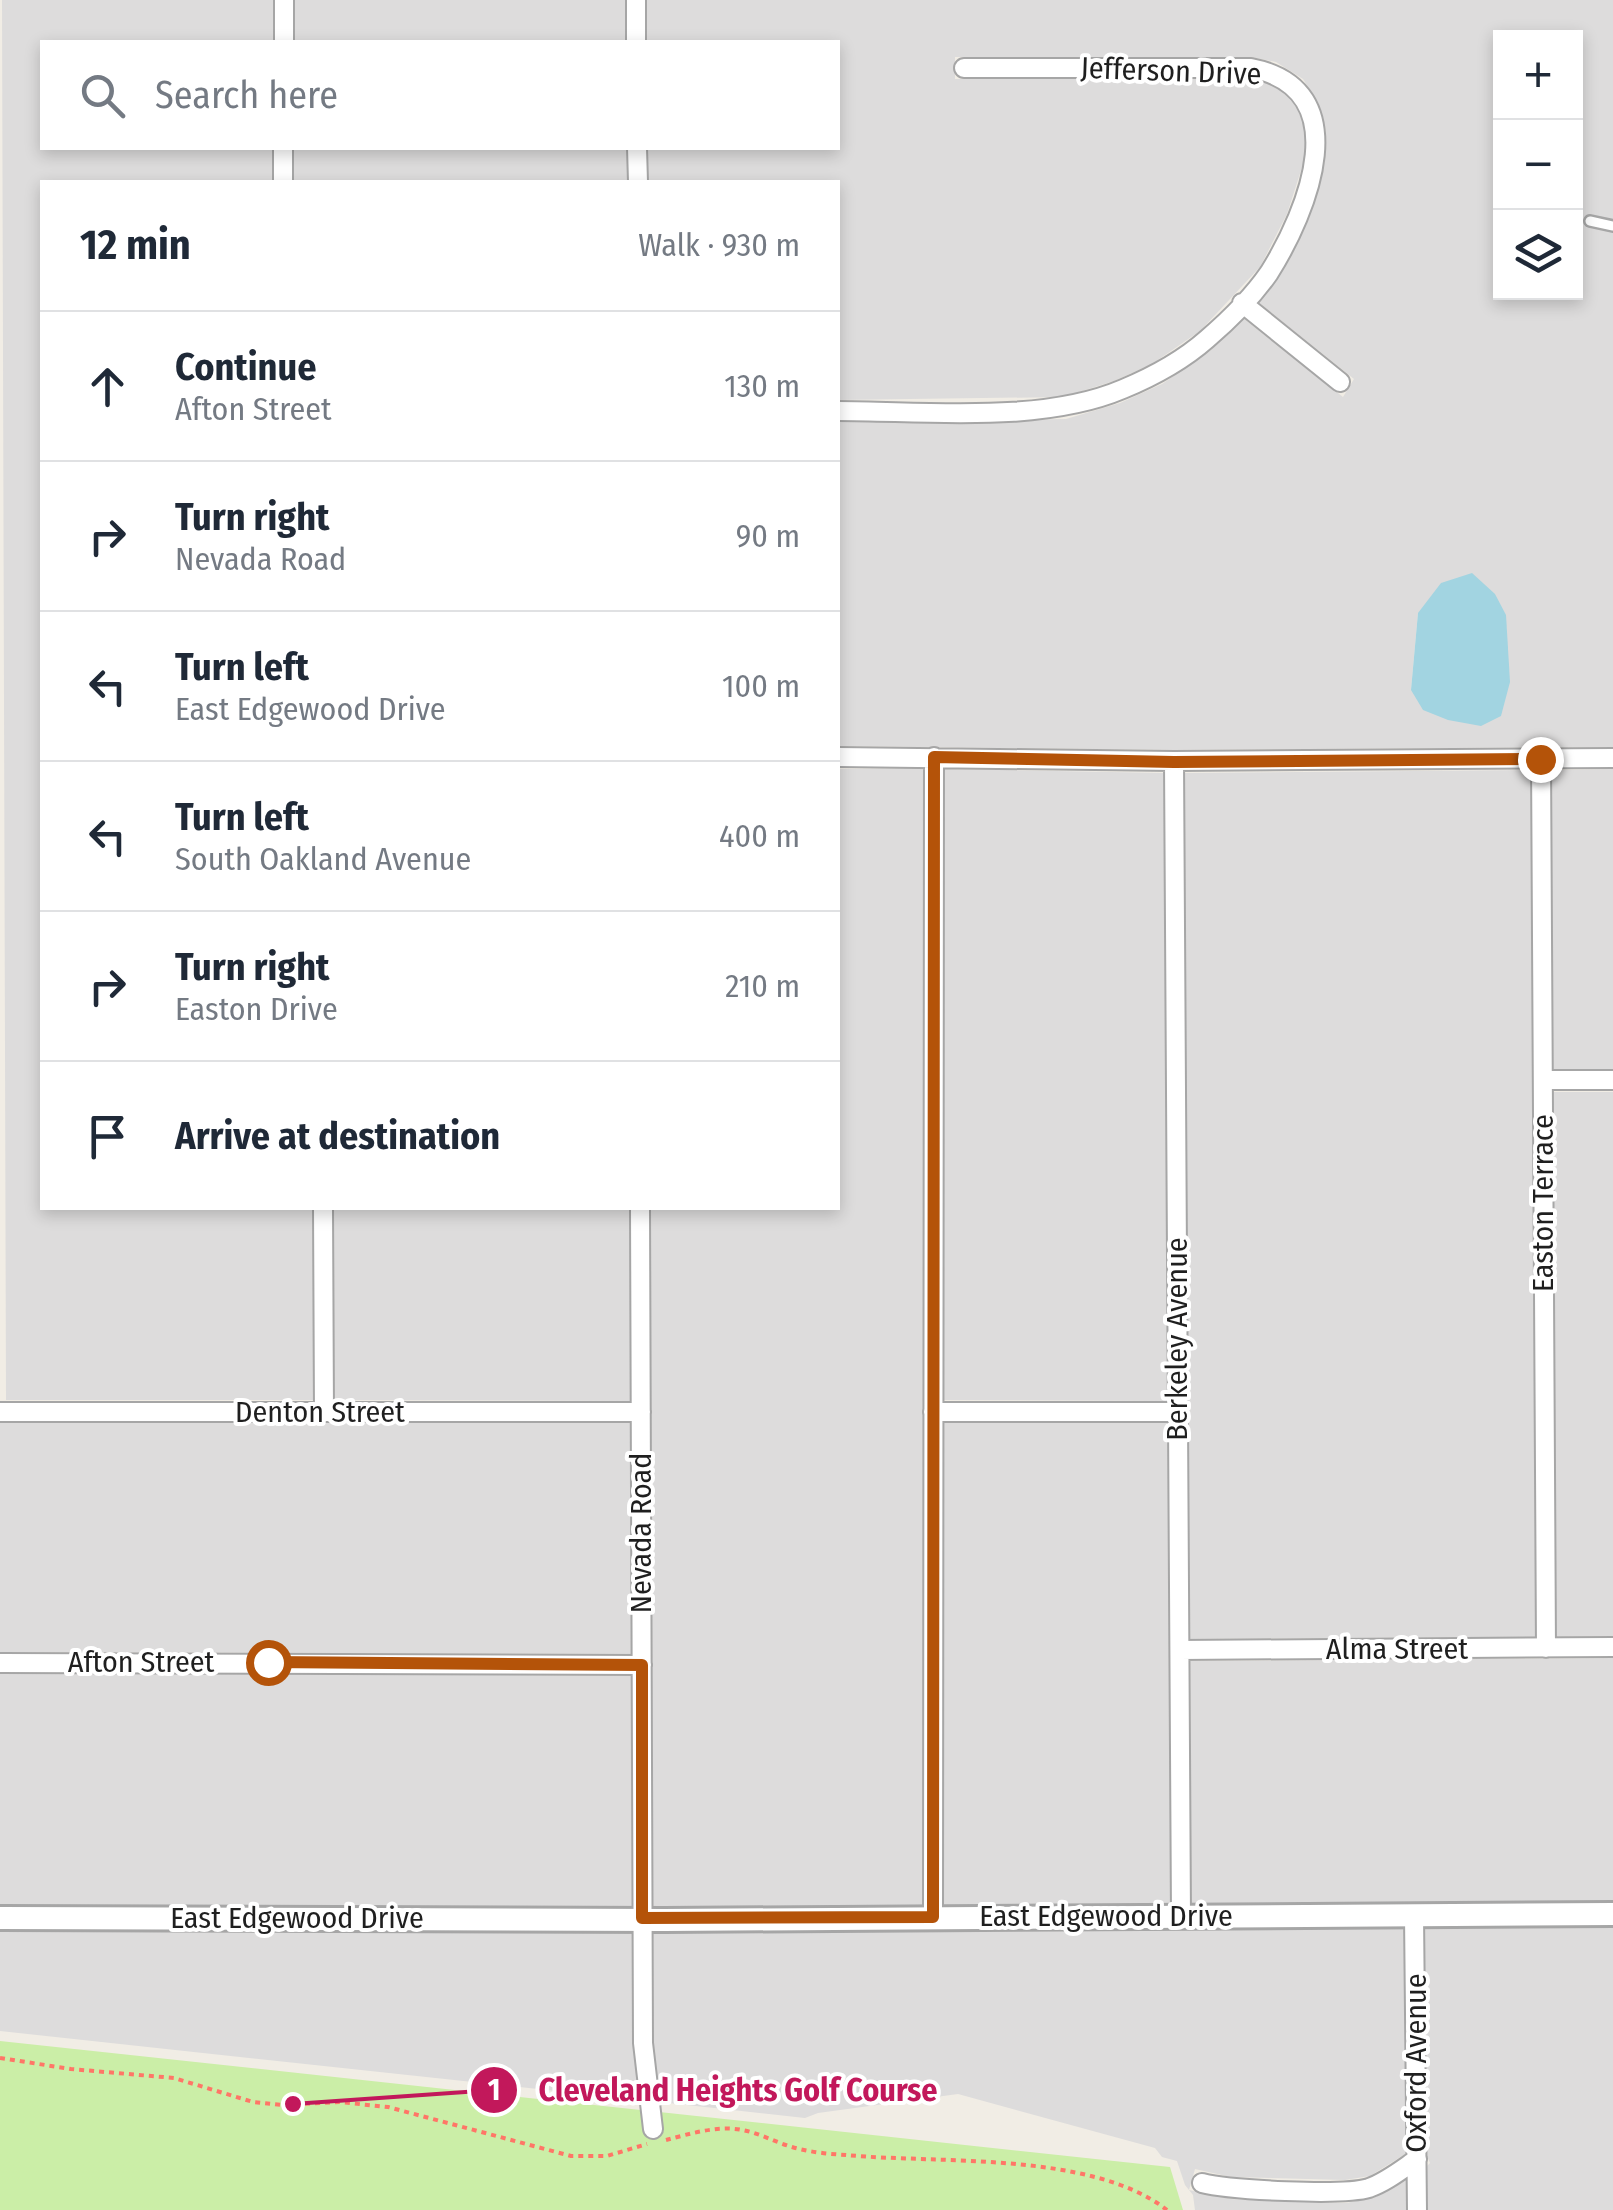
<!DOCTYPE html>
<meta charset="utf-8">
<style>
:root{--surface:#fff;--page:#f6f6f7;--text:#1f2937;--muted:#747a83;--line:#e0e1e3}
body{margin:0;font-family:"Fira Sans Condensed",sans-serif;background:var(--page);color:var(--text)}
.controls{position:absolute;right:30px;top:30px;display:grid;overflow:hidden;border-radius:0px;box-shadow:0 5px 15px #0003}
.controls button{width:90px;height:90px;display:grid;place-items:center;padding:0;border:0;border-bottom:2px solid var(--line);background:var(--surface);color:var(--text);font:50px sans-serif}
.stop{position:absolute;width:30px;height:30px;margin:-22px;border:8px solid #b45309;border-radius:50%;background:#fff}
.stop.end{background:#b45309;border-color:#fff;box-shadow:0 2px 10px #0008}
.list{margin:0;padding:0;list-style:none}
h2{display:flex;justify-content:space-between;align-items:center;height:130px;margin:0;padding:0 40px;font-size:42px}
h2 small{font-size:32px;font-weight:400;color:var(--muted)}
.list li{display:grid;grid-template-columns:65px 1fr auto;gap:30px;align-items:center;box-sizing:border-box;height:150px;padding:0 40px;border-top:2px solid var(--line)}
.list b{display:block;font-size:38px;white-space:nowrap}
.list p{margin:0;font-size:32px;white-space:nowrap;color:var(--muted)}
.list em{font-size:32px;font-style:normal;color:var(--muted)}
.icon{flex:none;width:55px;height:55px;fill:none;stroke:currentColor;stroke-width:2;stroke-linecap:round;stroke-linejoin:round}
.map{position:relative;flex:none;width:1613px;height:2210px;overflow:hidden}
.search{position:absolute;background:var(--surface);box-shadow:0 5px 15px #0003;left:40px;top:40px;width:800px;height:110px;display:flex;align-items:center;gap:25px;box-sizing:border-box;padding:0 35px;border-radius:0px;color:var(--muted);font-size:38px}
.panel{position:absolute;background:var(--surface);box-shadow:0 5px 15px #0003;left:40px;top:180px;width:800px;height:1030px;border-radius:0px}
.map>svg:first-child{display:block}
</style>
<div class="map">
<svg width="1613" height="2210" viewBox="0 0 1613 2210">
<rect width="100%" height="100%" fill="#f1ede5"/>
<!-- residential -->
<path fill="#dddcdc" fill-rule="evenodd" d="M2,0H274V42H42V148H273V182H42V1208H313L314,1400H6Z
M294,0H626V42H294Z
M646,0H1613V747L1174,750L838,746V422L1066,419L1120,403L1162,384L1211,350L1243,318L1343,397L1354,379L1258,302L1276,280L1305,225L1325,161L1326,130L1318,103L1303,79L1276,62L1251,57H955V79H1250L1271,84L1288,95L1300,112L1307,135L1305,158L1287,214L1260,267L1200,331L1152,364L1114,381L1063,397L838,400V182H648L647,148H838V42H646ZM1500,38H1576V292H1500ZM1418,613L1506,615V646L1411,690Z
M293,148H627L628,182H293Z
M924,768L923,1906L652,1907L650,1208H838V769Z
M944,769L1165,773L1168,1401L943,1400Z
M1613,769V1069H1552L1550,770Z
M1531,770L1536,1637L1189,1639L1184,773Z
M1552,1092H1613V1636L1556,1637Z
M333,1208H630L631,1401L334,1400Z
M0,1423H631L632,1654L0,1652Z
M943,1423H1168L1171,1905L943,1906Z
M1613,1658V1902L1191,1905L1190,1661Z
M268,1673L632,1676V1907H0V1674Z
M1613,1925V2210H1427V2166L1430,2163L1427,2156L1424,1927Z
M1405,1927L1407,2153L1370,2176L1345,2180L1231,2177L1195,2169L1189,2190L1230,2199L1346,2203L1376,2197L1407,2179V2210H1195L1193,2195L1185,2185L1177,2161L1162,2157L1155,2148L958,2094L818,2113L805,2118L660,2102L653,2043V1930Z
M0,1929H633V2044L639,2100L0,2031Z"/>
<!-- grass -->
<path fill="#cbeea7" d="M0,2041L1170,2167L1183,2210H0Z"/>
<!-- water -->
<path fill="#a2d4e1" d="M1472,573L1495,594L1506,615L1510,682L1501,716L1481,726L1448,720L1423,710L1411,690L1418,613L1441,583Z"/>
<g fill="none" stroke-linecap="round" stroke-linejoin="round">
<!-- service casing -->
<g stroke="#a6a6a6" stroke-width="14">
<path id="service" d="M1590,221L1613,226"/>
</g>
<!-- minor casing -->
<g stroke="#a6a6a6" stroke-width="22">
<path id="minor" d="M636,0V42
M284,42V0
M283,148V182
M637,148L638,182
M1242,303L1340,382
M838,411C926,411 1041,424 1123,389C1152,377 1182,361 1207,339C1228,321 1253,296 1269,273C1308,211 1358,89 1251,68H964
M838,757L1174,761L1613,758
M1541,759L1546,1648
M1174,761L1181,1916
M1543,1080H1613
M323,1208L324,1412
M640,1208L643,2043L653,2129
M0,1412H641
M933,1412H1178
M1180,1650L1613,1647
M0,1663L642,1665
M1414,1915L1417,2210
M933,1917L934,757
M1202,2183C1229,2190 1343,2196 1369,2188C1386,2182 1401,2170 1417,2159"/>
</g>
<!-- tertiary casing -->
<g stroke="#a6a6a6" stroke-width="28">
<path id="tertiary" d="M0,1918L664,1920L1613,1914"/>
</g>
<!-- path -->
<path stroke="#ff7667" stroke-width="4" stroke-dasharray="5 5" stroke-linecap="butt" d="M0,2058L71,2069L174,2078L253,2102L282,2105L339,2102L388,2107L571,2156H607L647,2144
M666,2140C689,2134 718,2125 742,2130C759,2133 775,2142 792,2147C809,2152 828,2154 846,2155C939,2164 1091,2151 1167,2210"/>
<!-- service -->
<use href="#service" stroke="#fff" stroke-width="9"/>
<!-- minor -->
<use href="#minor" stroke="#fff" stroke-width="18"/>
<!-- tertiary -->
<use href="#tertiary" stroke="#fff" stroke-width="22"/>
</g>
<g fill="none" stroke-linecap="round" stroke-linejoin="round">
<!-- route -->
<path stroke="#b45309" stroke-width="12" d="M268,1662L642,1665V1918L933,1917L934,757L1174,762L1540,759"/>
</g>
<g text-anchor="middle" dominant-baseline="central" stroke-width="8" stroke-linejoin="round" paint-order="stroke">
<!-- street labels -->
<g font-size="30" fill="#1f1f1f" stroke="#fff">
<text transform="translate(1171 71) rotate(2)">Jefferson Drive</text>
<text transform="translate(1543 1203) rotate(-90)">Easton Terrace</text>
<text transform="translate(1177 1339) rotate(-90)">Berkeley Avenue</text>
<text x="320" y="1412">Denton Street</text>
<text transform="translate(641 1533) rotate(-90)">Nevada Road</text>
<text x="1397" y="1649">Alma Street</text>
<text x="141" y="1662">Afton Street</text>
<text x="1106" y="1916">East Edgewood Drive</text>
<text x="297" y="1918">East Edgewood Drive</text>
<text transform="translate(1416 2063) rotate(-90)">Oxford Avenue</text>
</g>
</g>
<!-- callouts -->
<path fill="none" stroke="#c2185b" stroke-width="4" d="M293 2104L494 2090"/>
<g fill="#c2185b" stroke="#fff" stroke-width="4">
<circle cx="293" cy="2104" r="10"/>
<circle cx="494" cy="2090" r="25"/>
</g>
<g font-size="30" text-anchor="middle" font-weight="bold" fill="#fff">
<text x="494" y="2100">1</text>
</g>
<g font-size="32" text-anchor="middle" font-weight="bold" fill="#c2185b" stroke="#fff" stroke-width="8" stroke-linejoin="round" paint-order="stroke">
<text x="738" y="2101">Cleveland Heights Golf Course</text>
</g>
</svg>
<div class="controls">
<button>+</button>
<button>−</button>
<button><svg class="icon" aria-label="layers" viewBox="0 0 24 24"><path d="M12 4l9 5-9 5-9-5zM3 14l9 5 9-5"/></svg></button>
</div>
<div class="stop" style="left:268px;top:1662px"></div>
<div class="stop end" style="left:1540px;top:759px"></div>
<div class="search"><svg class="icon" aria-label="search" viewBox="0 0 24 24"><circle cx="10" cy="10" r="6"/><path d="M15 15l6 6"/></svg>Search here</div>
<section class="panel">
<h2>12 min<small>Walk · 930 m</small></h2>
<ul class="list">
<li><svg class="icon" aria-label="ahead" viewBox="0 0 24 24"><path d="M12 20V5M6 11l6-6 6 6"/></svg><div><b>Continue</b><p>Afton Street</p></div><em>130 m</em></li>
<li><svg class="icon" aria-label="right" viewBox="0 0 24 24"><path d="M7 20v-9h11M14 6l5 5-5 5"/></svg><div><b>Turn right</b><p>Nevada Road</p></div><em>90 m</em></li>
<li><svg class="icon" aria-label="left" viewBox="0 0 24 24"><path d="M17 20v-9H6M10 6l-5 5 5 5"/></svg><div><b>Turn left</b><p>East Edgewood Drive</p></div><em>100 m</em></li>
<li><svg class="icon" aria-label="left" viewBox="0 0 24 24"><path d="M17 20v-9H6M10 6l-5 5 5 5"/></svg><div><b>Turn left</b><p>South Oakland Avenue</p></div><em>400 m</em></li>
<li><svg class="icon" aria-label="right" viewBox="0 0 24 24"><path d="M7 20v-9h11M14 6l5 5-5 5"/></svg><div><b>Turn right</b><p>Easton Drive</p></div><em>210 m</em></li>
<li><svg class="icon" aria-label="arrive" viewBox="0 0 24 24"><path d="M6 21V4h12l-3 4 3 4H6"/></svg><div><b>Arrive at destination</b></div></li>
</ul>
</section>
</div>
